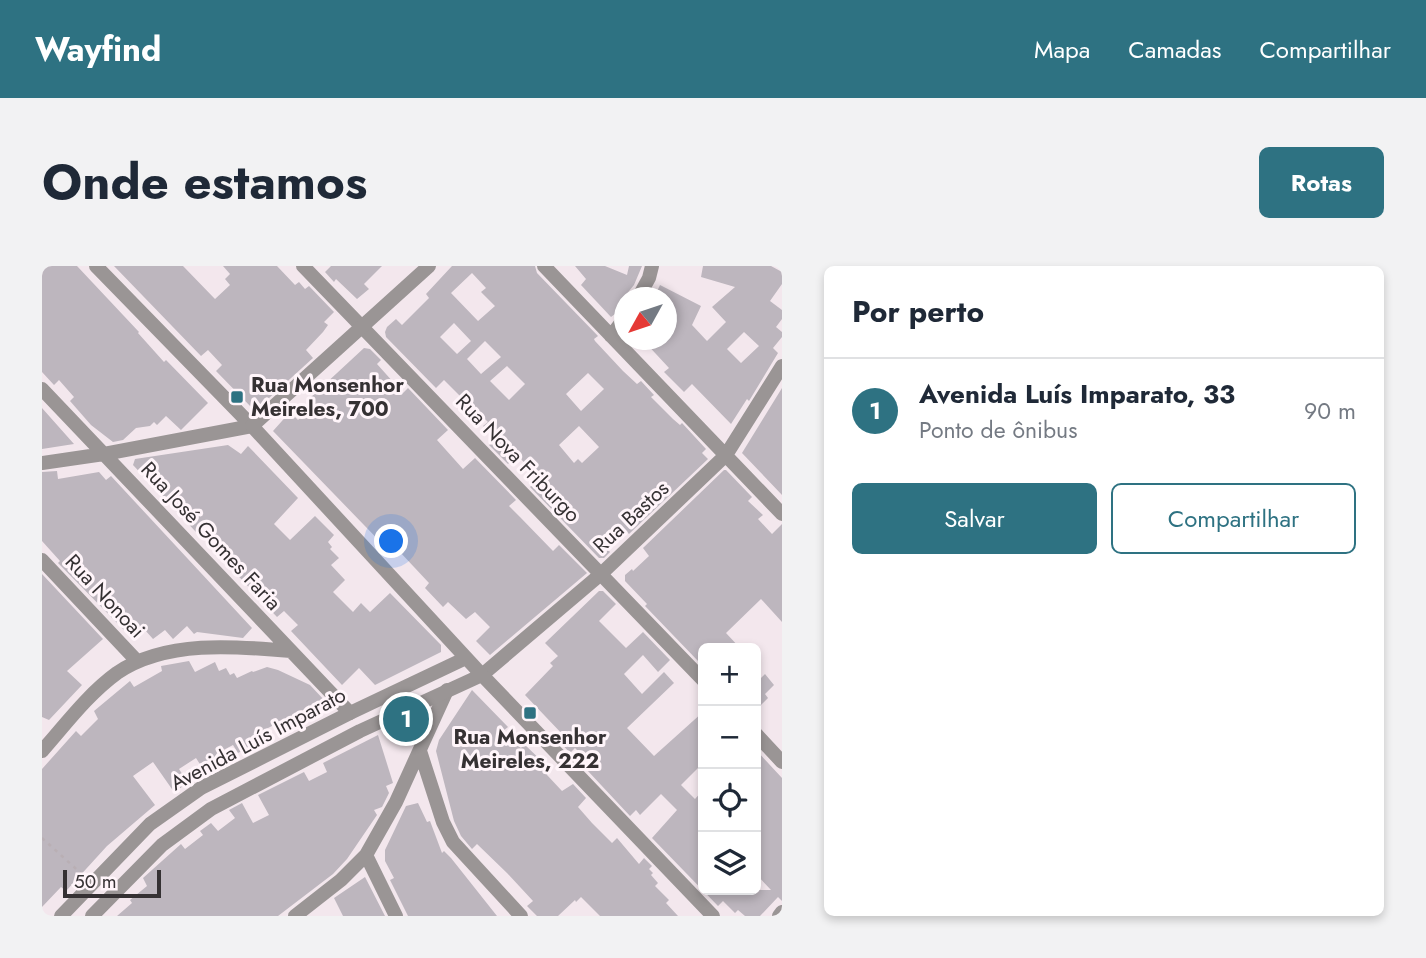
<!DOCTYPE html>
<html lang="pt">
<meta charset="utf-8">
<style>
:root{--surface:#fff;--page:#f2f2f3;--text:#1f2937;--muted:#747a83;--line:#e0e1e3;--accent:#2e7282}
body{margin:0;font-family:Jost,sans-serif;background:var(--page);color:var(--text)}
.controls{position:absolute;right:21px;bottom:21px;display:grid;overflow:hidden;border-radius:10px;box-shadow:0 4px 10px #0003}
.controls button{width:63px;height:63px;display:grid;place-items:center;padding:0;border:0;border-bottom:2px solid var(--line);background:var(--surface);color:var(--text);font:35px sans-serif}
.compass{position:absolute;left:572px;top:21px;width:63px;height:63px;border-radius:50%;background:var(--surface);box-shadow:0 4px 10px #0003;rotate:230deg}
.scale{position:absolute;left:21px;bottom:18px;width:98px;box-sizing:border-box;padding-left:7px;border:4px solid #353133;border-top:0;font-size:19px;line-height:24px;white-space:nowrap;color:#353133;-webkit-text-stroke:5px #fff5fa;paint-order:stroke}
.you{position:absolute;left:350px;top:276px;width:24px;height:24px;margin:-18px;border:5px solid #fff;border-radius:50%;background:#1a73e8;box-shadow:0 0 0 10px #1a73e833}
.badge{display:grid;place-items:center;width:46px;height:46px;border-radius:50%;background:var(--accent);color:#fff;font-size:23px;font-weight:700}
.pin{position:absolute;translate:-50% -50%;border:4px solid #fff;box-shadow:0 2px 7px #0006}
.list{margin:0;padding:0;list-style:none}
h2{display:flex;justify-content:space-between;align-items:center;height:91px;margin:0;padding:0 28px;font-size:30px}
h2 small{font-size:23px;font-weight:400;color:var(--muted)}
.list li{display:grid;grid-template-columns:46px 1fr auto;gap:21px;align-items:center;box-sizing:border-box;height:105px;padding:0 28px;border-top:2px solid var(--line)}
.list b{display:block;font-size:26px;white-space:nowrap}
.list p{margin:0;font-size:23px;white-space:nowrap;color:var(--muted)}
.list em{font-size:23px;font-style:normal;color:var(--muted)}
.actions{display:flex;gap:14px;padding:21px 28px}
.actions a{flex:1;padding:16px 0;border:2px solid var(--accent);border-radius:10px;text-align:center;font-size:24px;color:var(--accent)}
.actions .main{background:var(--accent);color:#fff}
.icon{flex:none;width:38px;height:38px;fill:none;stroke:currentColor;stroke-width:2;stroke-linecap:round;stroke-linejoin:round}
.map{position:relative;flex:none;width:740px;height:650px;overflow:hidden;border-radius:10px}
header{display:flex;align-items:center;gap:42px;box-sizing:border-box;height:98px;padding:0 35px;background:var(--accent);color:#fff}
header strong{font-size:33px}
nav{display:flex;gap:38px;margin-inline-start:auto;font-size:24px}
.intro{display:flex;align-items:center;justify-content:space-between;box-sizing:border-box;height:168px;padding:0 42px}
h1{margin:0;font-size:49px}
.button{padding:18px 32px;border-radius:10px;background:var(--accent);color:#fff;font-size:24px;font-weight:700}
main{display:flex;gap:42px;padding:0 42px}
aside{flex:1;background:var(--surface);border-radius:10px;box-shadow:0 4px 10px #0003}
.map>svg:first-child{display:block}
</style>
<header>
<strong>Wayfind</strong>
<nav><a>Mapa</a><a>Camadas</a><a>Compartilhar</a></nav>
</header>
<div class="intro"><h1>Onde estamos</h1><a class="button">Rotas</a></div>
<main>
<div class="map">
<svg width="740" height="650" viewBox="0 0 740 650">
<rect width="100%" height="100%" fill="#f3e7ed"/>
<!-- building -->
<path fill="#bdb6be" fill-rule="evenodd" d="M0,0H35L97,66L96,67L122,96L124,94L166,137L139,164L124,150L115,159L112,156L108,160L94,162L81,174L71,176L49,159L28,135L32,131L17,114L12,119L0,106Z
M72,0H141L173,33L188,19L183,13L188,8L181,0H235L253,19L257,16L263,23L267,20L292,46L282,56L286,59L281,66L264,84L271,92L215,143L210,142L174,105L180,99L166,84L159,90Z
M289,0H340L322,18L327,23L315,33L294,13L292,16L283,6Z
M410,0H493L495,7L556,70L552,73L553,75L581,105L595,118L599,115L612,129L609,131L631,153L638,159L640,157L664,183L660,187L666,193L587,268L585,266L566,284L568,286L562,292H557L488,221L497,212L475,189L466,198L447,179L454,173L441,160L446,156L435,145L420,146L427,139L402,114L394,122L344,71L343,66L345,61L354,53L360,59L387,32L384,28ZM430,7L444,22L439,26L453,40L436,55L409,27ZM412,57L429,75L415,88L398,71ZM443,75L459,91L439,108L425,93ZM465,100L483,118L467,134L448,115ZM546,107L562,123L539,145L524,128ZM537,160L557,181L540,197L536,193L532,197L517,179Z
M533,0H563L585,9L587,0H600L592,19L578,36L582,41L569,51L539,19L544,13Z
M661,0H729L740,6V18L728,35L740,44V53L734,61L740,66V71L731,82L736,87L707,135L705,133L689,158L650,118L642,126L622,106L627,102L601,74H625V32H612L618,19L659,40L650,59L665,75L684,56L670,41L693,21L659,11ZM702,66L717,80L699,97L685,83Z
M322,82L328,83L339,94L335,98L361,127L366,122L406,164L395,174L421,203L433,192L474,234L467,240L478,251L511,285L517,279L545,307L448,389L434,375L448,361L433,346L424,353L406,336L401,341L383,322L387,317L357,285L352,290L231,165L248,146L256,154L273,138L268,132Z
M740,122V229L700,187Z
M0,142L32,178L0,183Z
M186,179L199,188L206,180L256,232L232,258L248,274L273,250L292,269L286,276L290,281L288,283L297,292L289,299L303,314L291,326L311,346L319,337L328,346L348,327L399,379V386L333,419L317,402L300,419L249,365L256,359L242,345L235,351L168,280L175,274L161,260L154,266L91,199L93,193Z
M682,204H684L710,231L706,235L721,249L716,253L730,268L740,258V356L719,333L684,367L698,382H661V390L656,395L603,340L605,338L583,315V309L590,303L591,305L607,290L601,282Z
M15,205L16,213L57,206L64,214L69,210L210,362L201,372L155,366L152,368L145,360L131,373L123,364L111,373L103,364L98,368L91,361L85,367L16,297L18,295L0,275V206Z
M0,308L61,373L25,405L40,419L7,454L0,451Z
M557,325H561L574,338L557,355L584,382L601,366L628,394L616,406L601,389L582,408L600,428L622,406L632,417L585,462L612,490L661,446V497L639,519L653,533L661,524V624H729L714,608V484L740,512V635L736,631L718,650H703L696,644L693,647L681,635L676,640L610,572L635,544L619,528L598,549L594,544L588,550L545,504L550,499L533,482L528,487L518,476L523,471L483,429L511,400L508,397L516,390L503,377Z
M147,395L153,406L173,396L177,405L184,402L188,409L192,407L195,412L210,405L211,406L225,401L236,404L268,419L284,436L264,447L266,452L240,465L236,457L210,470L214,478L196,487L191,479L174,488L178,496L163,506L154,492L137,503L146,517L132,526L111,496L91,510L113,539L65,580L24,625L19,621L0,641V503L34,465L39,470L56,453L52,445L88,415L92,421L120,405L119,400Z
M723,408L732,419L723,428L726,432L714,444V417Z
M430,424L466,461L461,465L479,482L482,478L505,500L509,505L505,509L520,525L531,518L544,532L536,541L550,557L570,577L575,572L597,598L602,592L610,600L607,603L611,607L609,609L616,617L613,620L627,634L624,637L636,650H558L539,631L534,636L533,634L516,650H495L485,640L491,635L465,607L435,578L430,583L419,570L412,555L394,485L397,474Z
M376,449L381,453L375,467L363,456Z
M336,469L351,517L344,520L347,527L340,541L332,544L335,549L305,593L291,608L236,650H75L90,637L88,634L105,620L101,612L139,578L143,583L161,569L158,565L169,557L176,565L193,552L187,544L200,537L211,557L227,549L216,529L262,506L267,515L285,506L281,497Z
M376,537L385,556L388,555L400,587L402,585L409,592L455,650H366L348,614L352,612L343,595V584L364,540Z
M323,611L343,650H301L292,632Z"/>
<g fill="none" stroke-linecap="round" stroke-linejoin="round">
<!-- path -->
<path stroke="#b9afb4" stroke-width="2.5" stroke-dasharray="3.5 5" stroke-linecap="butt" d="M0,572L42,610"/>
<!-- minor -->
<path stroke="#9a9595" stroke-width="14" d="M54,0L210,160
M261,0L661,414
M502,0L740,248
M596,32L607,12L610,0
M569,70L582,53
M0,123L308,447
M0,197L62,188L210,160
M0,294L95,395
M440,409L559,308L684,189L740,100
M714,468L740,496
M0,485C23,459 46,428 75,407C123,374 193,380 249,385
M378,485L401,556L411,576L479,650
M324,589L354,650
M253,650L299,614L324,589L354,536L405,424
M737,650L740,646"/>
<!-- tertiary -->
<path stroke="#9a9595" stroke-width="14" d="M387,0L210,160L440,409L671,650
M19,650L108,558L159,522L308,447L424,392
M50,650L120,579L169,543L318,465L440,409"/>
</g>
<!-- markers -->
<g fill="#2e7282" stroke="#fff5fa" stroke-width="2.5">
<rect x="188" y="124" width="14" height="14" rx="3.5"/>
<rect x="481" y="440" width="14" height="14" rx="3.5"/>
</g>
<g text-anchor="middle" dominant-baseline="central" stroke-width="6" stroke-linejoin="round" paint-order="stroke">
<!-- poi labels -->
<g font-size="21" font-weight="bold" fill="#353133" stroke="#fff5fa" text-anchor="start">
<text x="209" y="119">Rua Monsenhor<tspan x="209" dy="24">Meireles, 700</tspan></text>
<text x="488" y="471" text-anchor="middle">Rua Monsenhor<tspan x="488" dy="24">Meireles, 222</tspan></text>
</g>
<!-- street labels -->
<g font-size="21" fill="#353133" stroke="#fff5fa">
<text transform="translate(476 192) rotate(46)">Rua Nova Friburgo</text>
<text transform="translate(589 251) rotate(-43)">Rua Bastos</text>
<text transform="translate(169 270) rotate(47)">Rua José Gomes Faria</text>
<text transform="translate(63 330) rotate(47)">Rua Nonoai</text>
<text transform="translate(216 473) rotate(-28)">Avenida Luís Imparato</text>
</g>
</g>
</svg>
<div class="controls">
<button>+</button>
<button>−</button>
<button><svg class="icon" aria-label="locate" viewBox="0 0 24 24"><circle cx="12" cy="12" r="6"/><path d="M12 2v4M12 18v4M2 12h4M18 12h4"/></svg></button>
<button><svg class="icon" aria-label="layers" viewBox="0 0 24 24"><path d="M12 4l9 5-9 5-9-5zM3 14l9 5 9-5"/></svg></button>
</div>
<svg class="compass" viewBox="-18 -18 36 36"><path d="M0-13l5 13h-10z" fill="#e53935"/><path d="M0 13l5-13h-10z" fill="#747a83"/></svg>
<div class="scale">50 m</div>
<div class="you"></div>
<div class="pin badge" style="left:364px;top:453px">1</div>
</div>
<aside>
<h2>Por perto<small></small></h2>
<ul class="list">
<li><span class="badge">1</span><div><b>Avenida Luís Imparato, 33</b><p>Ponto de ônibus</p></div><em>90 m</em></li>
</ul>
<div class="actions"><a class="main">Salvar</a><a>Compartilhar</a></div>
</aside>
</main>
